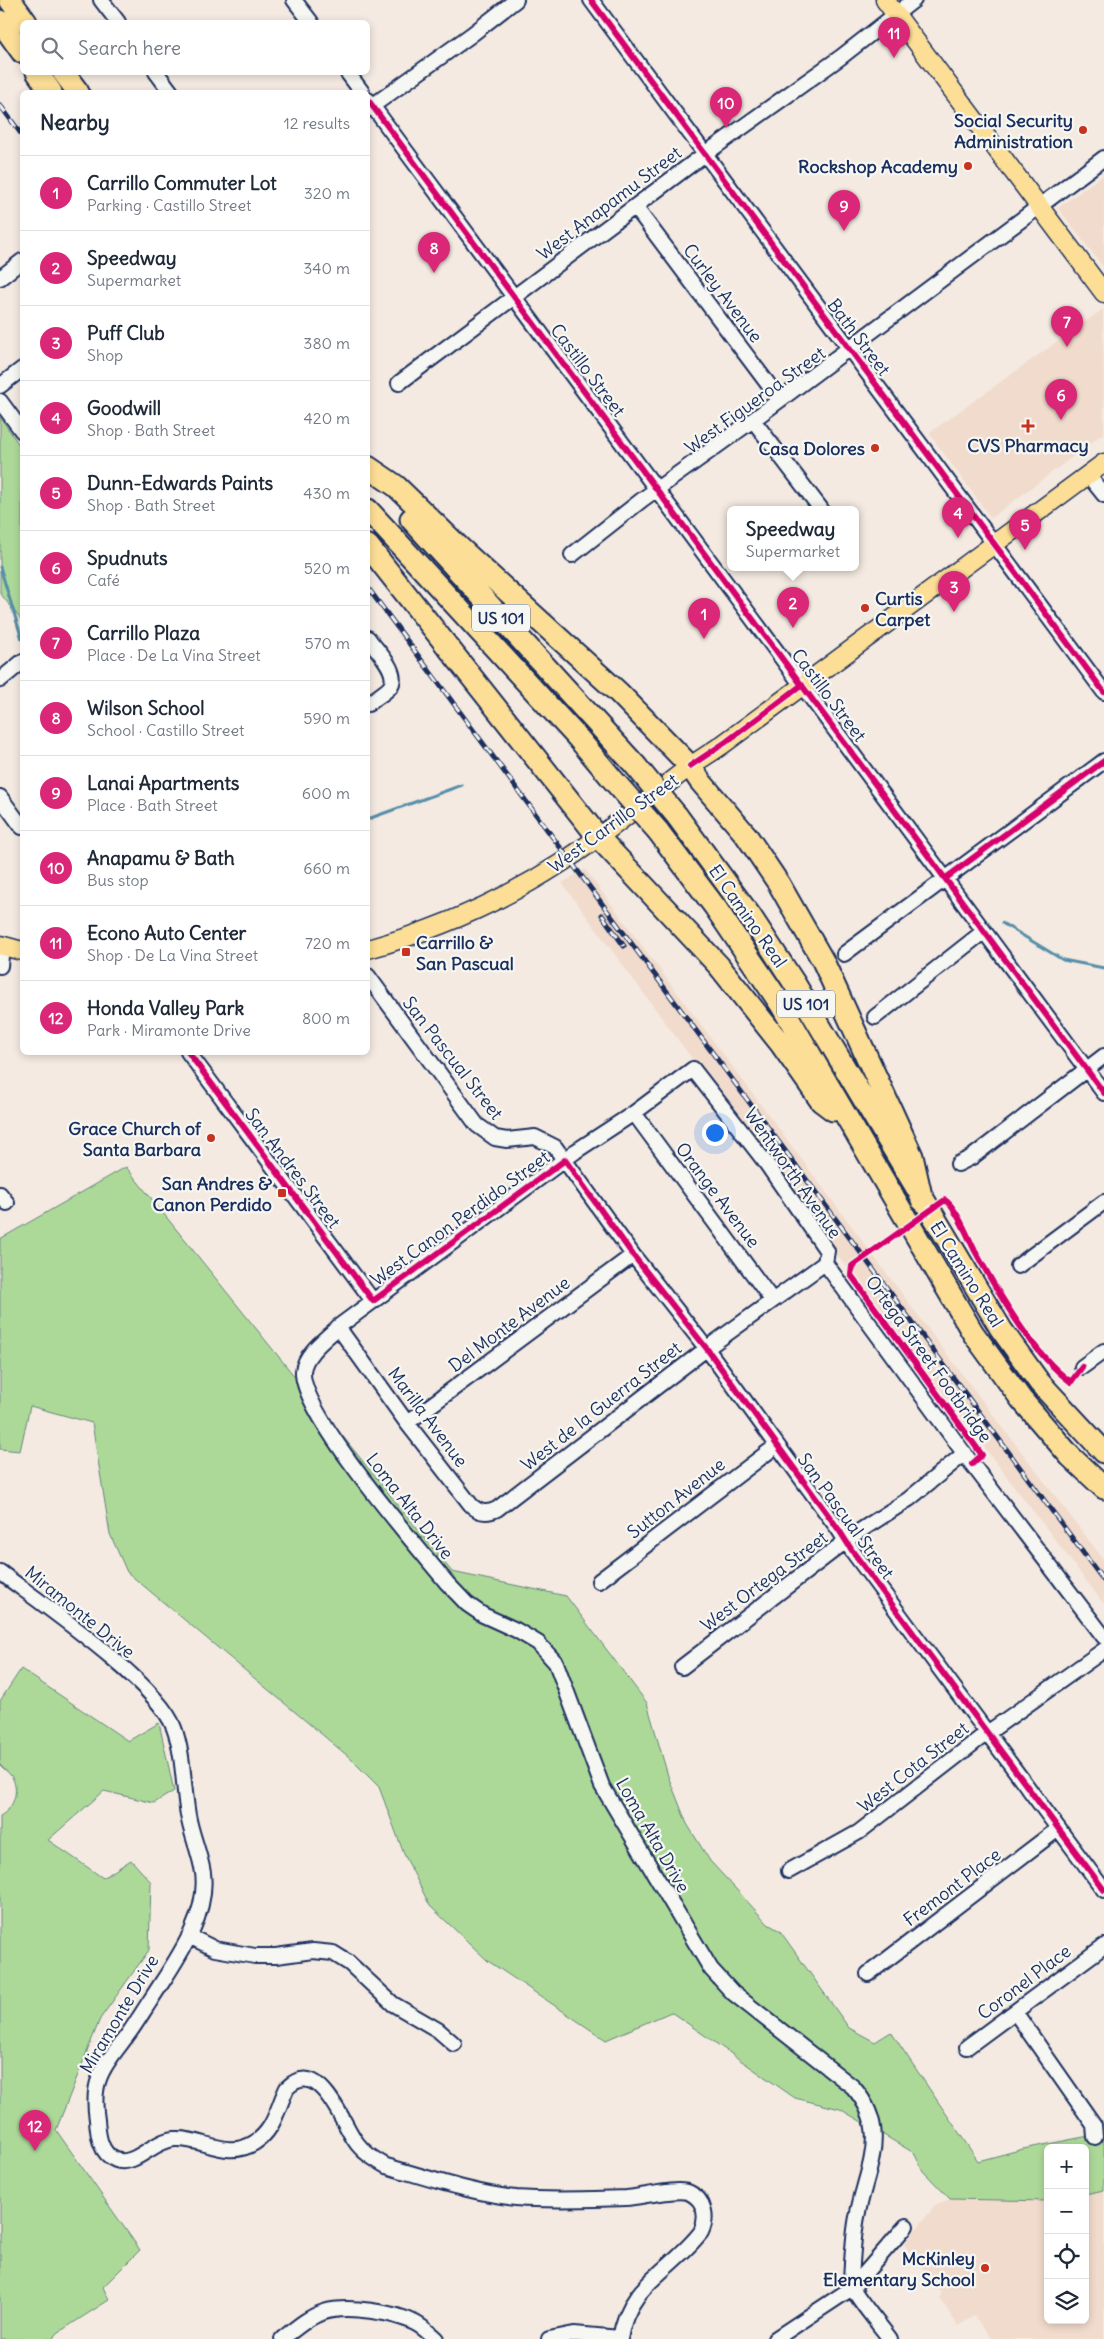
<!DOCTYPE html>
<meta charset="utf-8">
<style>
:root{--surface:#fff;--page:#f6f6f7;--text:#1f2937;--muted:#747a83;--line:#e0e1e3;--accent:#db2777}
body{margin:0;font-family:Delius,sans-serif;background:var(--page);color:var(--text)}
.controls{position:absolute;right:15px;bottom:15px;display:grid;overflow:hidden;border-radius:8px;box-shadow:0 2px 8px #0003}
.controls button{width:45px;height:45px;display:grid;place-items:center;padding:0;border:0;border-bottom:1px solid var(--line);background:var(--surface);color:var(--text);font:25px sans-serif}
.you{position:absolute;left:714px;top:1132px;width:18px;height:18px;margin:-12px;border:4px solid #fff;border-radius:50%;background:#1a73e8;box-shadow:0 0 0 8px #1a73e833}
.badge{display:grid;place-items:center;width:32px;height:32px;border-radius:50%;background:var(--accent);color:#fff;font-size:16px;font-weight:700}
.pin{position:absolute;translate:-50% -41px;filter:drop-shadow(0 1px 2px #0008)}
.pin::after{content:'';position:absolute;top:26px;width:18px;height:15px;background:inherit;clip-path:polygon(0 0,100% 0,50% 100%)}
.popup{position:absolute;left:727px;top:506px;width:132px;height:65px;box-sizing:border-box;display:grid;place-content:center;border-radius:8px;background:var(--surface);filter:drop-shadow(0 1px 4px #0005);font-size:16px;white-space:nowrap;color:var(--muted)}
.popup b{font-size:19px;color:var(--text)}
.popup::after{content:'';position:absolute;left:50%;top:100%;margin-left:-10px;border:10px solid transparent;border-top-color:var(--surface)}
.list{margin:0;padding:0;list-style:none}
h2{display:flex;justify-content:space-between;align-items:center;height:65px;margin:0;padding:0 20px;font-size:21px}
h2 small{font-size:16px;font-weight:400;color:var(--muted)}
.list li{display:grid;grid-template-columns:32px 1fr auto;gap:15px;align-items:center;box-sizing:border-box;height:75px;padding:0 20px;border-top:1px solid var(--line)}
.list b{display:block;font-size:19px;white-space:nowrap}
.list p{margin:0;font-size:16px;white-space:nowrap;color:var(--muted)}
.list em{font-size:16px;font-style:normal;color:var(--muted)}
.icon{flex:none;width:28px;height:28px;fill:none;stroke:currentColor;stroke-width:2;stroke-linecap:round;stroke-linejoin:round}
.map{position:relative;flex:none;width:1104px;height:2339px;overflow:hidden}
.search{position:absolute;background:var(--surface);box-shadow:0 2px 8px #0003;left:20px;top:20px;width:350px;height:55px;display:flex;align-items:center;gap:12px;box-sizing:border-box;padding:0 18px;border-radius:8px;color:var(--muted);font-size:19px}
.panel{position:absolute;background:var(--surface);box-shadow:0 2px 8px #0003;left:20px;top:90px;width:350px;height:965px;border-radius:8px}
.map>svg:first-child{display:block}
</style>
<div class="map">
<svg width="1104" height="2339" viewBox="0 0 1104 2339">
<rect width="100%" height="100%" fill="#f4eae1"/>
<filter id="ink" filterUnits="userSpaceOnUse"><feTurbulence type="fractalNoise" baseFrequency=".02" numOctaves="2"/><feDisplacementMap in="SourceGraphic" scale="10" xChannelSelector="R" yChannelSelector="G"/><feConvolveMatrix kernelMatrix="1 2 1 2 8 2 1 2 1" color-interpolation-filters="sRGB"/></filter>
<g filter="url(#ink)">
<!-- built -->
<path fill="#f1dbcc" d="M1104,174V268L1058,208Z
M1103,309L1104,433L991,518L929,433Z
M585,869L943,1349L1104,1560V1604L830,1245L562,883Z
M1104,2190V2339H992L974,2316L958,2326L940,2298L941,2292L904,2244L935,2206L950,2199L1048,2201V2320H1085V2194Z"/>
<!-- green -->
<path fill="#add998" stroke="#64847b" d="M0,417L22,449V621L0,593Z
M126,1167L452,1572L566,1596L647,1703L668,1776L687,1824L710,1861L768,1924L780,1931L849,2028L875,2042L891,2032L978,2161L1023,2149L1104,2133V2190L1085,2194V2148H1048V2201L950,2199L923,2171L914,2153L840,2109L795,2098L671,2012L606,2040L488,1961L430,1906L404,1854L379,1787L349,1757L127,1572L110,1534L92,1423L30,1406L20,1451L0,1449V1239Z
M21,1669L128,1741L159,1723L174,1791L154,1803L104,1791L48,1840L103,1878L131,1860L151,1882L149,1950L100,2019L56,2130L140,2250L103,2287L109,2300L59,2332L52,2339H0V1816C13,1809 20,1792 12,1777C9,1773 4,1769 0,1765V1701Z"/>
<g fill="none" stroke-linecap="round" stroke-linejoin="round">
<!-- stream -->
<path stroke="#578eaa" stroke-width="3" d="M0,567L22,639
M368,819L462,785
M1002,923L1063,960L1104,968"/>
<!-- minor casing -->
<g stroke="#1b2f5e" stroke-width="18">
<path id="minor" d="M101,0L118,22
M294,0L311,22
M591,0L1104,692
M156,72L171,92
M347,72L362,92
M368,100L1104,1093
M368,109L471,35L516,0
M636,208L780,400
M0,278L22,261
M399,383L705,154L841,57L914,0
M0,386L22,369
M0,401L22,431
M753,420L821,509
M1088,475L1104,495
M572,555L643,499L753,420L1104,158
M368,638C375,649 401,672 390,687C385,693 374,699 368,704
M0,680L22,662
M0,797L22,827
M844,954L1104,761
M0,966L2,946
M368,976L477,1125L495,1138L507,1140L535,1137L555,1147L633,1255L707,1349L839,1530L853,1552L1104,1890
M875,1017L983,932
M188,1052L373,1301
M634,1113L772,1300
M958,1164L972,1157L1104,1056
M0,1194L7,1203
M1018,1266L1104,1202
M338,1327L407,1423L471,1505C479,1513 487,1514 497,1509L714,1343L825,1263
M1082,1367L1104,1351
M407,1423L633,1255
M0,1572C42,1604 158,1683 174,1728C184,1755 183,1787 188,1815C191,1834 200,1853 203,1873C209,1917 174,1963 152,1998C144,2010 137,2022 129,2033C119,2047 104,2063 99,2079C94,2092 95,2107 97,2120C98,2135 100,2154 116,2160C135,2167 152,2141 174,2139C203,2137 226,2160 254,2143C275,2130 277,2108 287,2088C319,2057 341,2120 354,2139C362,2152 374,2159 386,2166C428,2178 472,2193 516,2198C552,2201 590,2199 626,2198C642,2197 678,2187 690,2193C705,2200 708,2218 701,2232C671,2271 628,2284 620,2339
M599,1581L776,1446
M682,1667L855,1534L909,1499L965,1453
M789,1871L859,1832L979,1739L1104,1650
M189,1936L215,1949L255,1956H276L313,1951L333,1953L349,1963L393,2004L438,2030L454,2044
M868,1974L1058,1829
M1015,2012L1094,2125L1095,2137
M967,2047L1104,1946
M282,2339C295,2329 308,2317 324,2312C347,2305 394,2312 415,2323C423,2327 429,2333 436,2339
M549,2339L574,2334L620,2338
M775,2339L852,2288L906,2226
M890,2339C883,2329 854,2295 852,2286C850,2279 852,2270 852,2263C853,2248 854,2232 857,2217C866,2168 892,2132 853,2087L733,1993L711,1969L602,1786L556,1663L538,1643L516,1630L483,1615L467,1604L447,1583C417,1546 300,1413 303,1371C305,1353 326,1339 338,1327L576,1151L634,1113L693,1069L766,1163L827,1251L825,1263L972,1464L1104,1637"/>
</g>
<!-- major casing -->
<g stroke="#1b2f5e" stroke-width="21">
<path id="major" d="M885,0L1104,293
M0,945L22,951
M368,949C436,930 501,902 561,863C606,835 646,799 688,768C700,759 714,751 726,742L1104,463"/>
</g>
<!-- highway casing -->
<g stroke="#1b2f5e" stroke-width="25">
<path id="highway" d="M10,0L26,22
M0,21L22,52
M37,72L51,92
M63,72L78,92
M368,467L396,486L461,549L619,693L690,766L700,781L746,835L779,884L823,961L912,1156L922,1200
M368,510L578,738L614,781
M411,519L635,765
M368,546L599,838L719,966L781,1044L821,1101L833,1110
M677,816L751,917L793,981L1001,1329L1039,1382L1104,1452
M658,831L715,907L780,1003L973,1333L1021,1399L1070,1456L1104,1488"/>
</g>
<!-- minor -->
<use href="#minor" stroke="#f6f6f2" stroke-width="14"/>
<!-- major -->
<use href="#major" stroke="#fcde96" stroke-width="18"/>
<!-- highway -->
<use href="#highway" stroke="#fcde96" stroke-width="21"/>
<!-- rail casing -->
<g stroke="#1b2f5e" stroke-width="5">
<path id="rail" d="M0,105L22,135
M368,588L1104,1581
M602,915L624,946"/>
</g>
<!-- rail -->
<use href="#rail" stroke="#f6f6f2" stroke-width="3" stroke-dasharray="9" stroke-linecap="butt"/>
<!-- highway-bridge casing -->
<g stroke="#1b2f5e" stroke-width="25" stroke-linecap="butt">
<path id="highway-bridge" d="M635,765L677,816
M614,781L658,831"/>
</g>
<!-- highway-bridge -->
<use href="#highway-bridge" stroke="#fcde96" stroke-width="21"/>
<!-- cycleway casing -->
<g stroke="#f6f6f2" stroke-width="9">
<path id="cycleway" d="M591,0L1104,692
M368,100L1104,1093
M690,766L726,742L802,685
M946,878L1104,761
M188,1052L373,1301L565,1160L633,1255L707,1349L839,1530L853,1552L1104,1890
M972,1464L982,1455L851,1275L852,1266L945,1200C956,1207 968,1237 974,1249C997,1291 1033,1355 1071,1382L1082,1367"/>
</g>
<!-- cycleway -->
<use href="#cycleway" stroke="#d6006c" stroke-width="6"/>
</g>
</g>
<!-- markers -->
<g fill="#c8321e" stroke="#f6f6f2" stroke-width="2">
<circle cx="1083" cy="130" r="5"/>
<circle cx="968" cy="166" r="5"/>
<path d="M1025.5 418.5h5v5h5v5h-5v5h-5v-5h-5v-5h5z"/>
<circle cx="875" cy="448" r="5"/>
<circle cx="865" cy="608" r="5"/>
<rect x="401" y="947" width="10" height="10" rx="2.5"/>
<circle cx="211" cy="1138" r="5"/>
<rect x="277" y="1188" width="10" height="10" rx="2.5"/>
<circle cx="985" cy="2268" r="5"/>
</g>
<g text-anchor="middle" dominant-baseline="central" stroke-width="4.5" stroke-linejoin="round" paint-order="stroke">
<!-- shield labels -->
<g fill="#f6f6f2" stroke="#5d6b8a" stroke-width="1">
<rect x="472" y="604.5" width="58" height="27" rx="4"/>
<rect x="777" y="990.5" width="58" height="27" rx="4"/>
</g>
<g font-size="16" font-weight="bold" fill="#1b2f5e">
<text x="501" y="618">US 101</text>
<text x="806" y="1004">US 101</text>
</g>
<!-- poi labels -->
<g font-size="18" font-weight="bold" fill="#1b2f5e" stroke="#f6f6f2" text-anchor="end">
<text x="1073" y="120">Social Security<tspan x="1073" dy="21">Administration</tspan></text>
<text x="958" y="166">Rockshop Academy</text>
<text x="1028" y="445" text-anchor="middle">CVS Pharmacy</text>
<text x="865" y="448">Casa Dolores</text>
<text x="875" y="598" text-anchor="start">Curtis<tspan x="875" dy="21">Carpet</tspan></text>
<text x="416" y="942" text-anchor="start">Carrillo &amp;<tspan x="416" dy="21">San Pascual</tspan></text>
<text x="201" y="1128">Grace Church of<tspan x="201" dy="21">Santa Barbara</tspan></text>
<text x="272" y="1183">San Andres &amp;<tspan x="272" dy="21">Canon Perdido</tspan></text>
<text x="975" y="2258">McKinley<tspan x="975" dy="21">Elementary School</tspan></text>
</g>
<!-- street labels -->
<g font-size="18" fill="#1b2f5e" stroke="#f6f6f2">
<text transform="translate(609 203) rotate(-37)">West Anapamu Street</text>
<text transform="translate(723 293) rotate(53)">Curley Avenue</text>
<text transform="translate(859 337) rotate(53)">Bath Street</text>
<text transform="translate(588 370) rotate(53)">Castillo Street</text>
<text transform="translate(755 400) rotate(-36)">West Figueroa Street</text>
<text transform="translate(829 695) rotate(53)">Castillo Street</text>
<text transform="translate(613 823) rotate(-36)">West Carrillo Street</text>
<text transform="translate(748 916) rotate(55)">El Camino Real</text>
<text transform="translate(453 1058) rotate(52)">San Pascual Street</text>
<text transform="translate(293 1168) rotate(53)">San Andres Street</text>
<text transform="translate(793 1173) rotate(55)">Wentworth Avenue</text>
<text transform="translate(718 1195) rotate(53)">Orange Avenue</text>
<text transform="translate(460 1218) rotate(-36)">West Canon Perdido Street</text>
<text transform="translate(967 1274) rotate(58)">El Camino Real</text>
<text transform="translate(509 1324) rotate(-37)">Del Monte Avenue</text>
<text transform="translate(929 1359) rotate(54)">Ortega Street Footbridge</text>
<text transform="translate(601 1406) rotate(-38)">West de la Guerra Street</text>
<text transform="translate(428 1417) rotate(53)">Marilla Avenue</text>
<text transform="translate(676 1498) rotate(-38)">Sutton Avenue</text>
<text transform="translate(410 1506) rotate(52)">Loma Alta Drive</text>
<text transform="translate(846 1516) rotate(54)">San Pascual Street</text>
<text transform="translate(764 1581) rotate(-37)">West Ortega Street</text>
<text transform="translate(80 1612) rotate(39)">Miramonte Drive</text>
<text transform="translate(913 1767) rotate(-38)">West Cota Street</text>
<text transform="translate(653 1835) rotate(60)">Loma Alta Drive</text>
<text transform="translate(952 1887) rotate(-37)">Fremont Place</text>
<text transform="translate(1024 1982) rotate(-37)">Coronel Place</text>
<text transform="translate(119 2014) rotate(-59)">Miramonte Drive</text>
</g>
</g>
</svg>
<div class="controls">
<button>+</button>
<button>−</button>
<button><svg class="icon" aria-label="locate" viewBox="0 0 24 24"><circle cx="12" cy="12" r="6"/><path d="M12 2v4M12 18v4M2 12h4M18 12h4"/></svg></button>
<button><svg class="icon" aria-label="layers" viewBox="0 0 24 24"><path d="M12 4l9 5-9 5-9-5zM3 14l9 5 9-5"/></svg></button>
</div>
<div class="you"></div>
<div class="pin badge" style="left:704px;top:639px">1</div>
<div class="pin badge" style="left:793px;top:628px">2</div>
<div class="popup"><b>Speedway</b>Supermarket</div>
<div class="pin badge" style="left:954px;top:612px">3</div>
<div class="pin badge" style="left:958px;top:538px">4</div>
<div class="pin badge" style="left:1025px;top:550px">5</div>
<div class="pin badge" style="left:1061px;top:420px">6</div>
<div class="pin badge" style="left:1067px;top:347px">7</div>
<div class="pin badge" style="left:434px;top:273px">8</div>
<div class="pin badge" style="left:844px;top:231px">9</div>
<div class="pin badge" style="left:726px;top:128px">10</div>
<div class="pin badge" style="left:894px;top:58px">11</div>
<div class="pin badge" style="left:35px;top:2151px">12</div>
<div class="search"><svg class="icon" aria-label="search" viewBox="0 0 24 24"><circle cx="10" cy="10" r="6"/><path d="M15 15l6 6"/></svg>Search here</div>
<section class="panel">
<h2>Nearby<small>12 results</small></h2>
<ul class="list">
<li><span class="badge">1</span><div><b>Carrillo Commuter Lot</b><p>Parking · Castillo Street</p></div><em>320 m</em></li>
<li><span class="badge">2</span><div><b>Speedway</b><p>Supermarket</p></div><em>340 m</em></li>
<li><span class="badge">3</span><div><b>Puff Club</b><p>Shop</p></div><em>380 m</em></li>
<li><span class="badge">4</span><div><b>Goodwill</b><p>Shop · Bath Street</p></div><em>420 m</em></li>
<li><span class="badge">5</span><div><b>Dunn-Edwards Paints</b><p>Shop · Bath Street</p></div><em>430 m</em></li>
<li><span class="badge">6</span><div><b>Spudnuts</b><p>Café</p></div><em>520 m</em></li>
<li><span class="badge">7</span><div><b>Carrillo Plaza</b><p>Place · De La Vina Street</p></div><em>570 m</em></li>
<li><span class="badge">8</span><div><b>Wilson School</b><p>School · Castillo Street</p></div><em>590 m</em></li>
<li><span class="badge">9</span><div><b>Lanai Apartments</b><p>Place · Bath Street</p></div><em>600 m</em></li>
<li><span class="badge">10</span><div><b>Anapamu &amp; Bath</b><p>Bus stop</p></div><em>660 m</em></li>
<li><span class="badge">11</span><div><b>Econo Auto Center</b><p>Shop · De La Vina Street</p></div><em>720 m</em></li>
<li><span class="badge">12</span><div><b>Honda Valley Park</b><p>Park · Miramonte Drive</p></div><em>800 m</em></li>
</ul>
</section>
</div>
